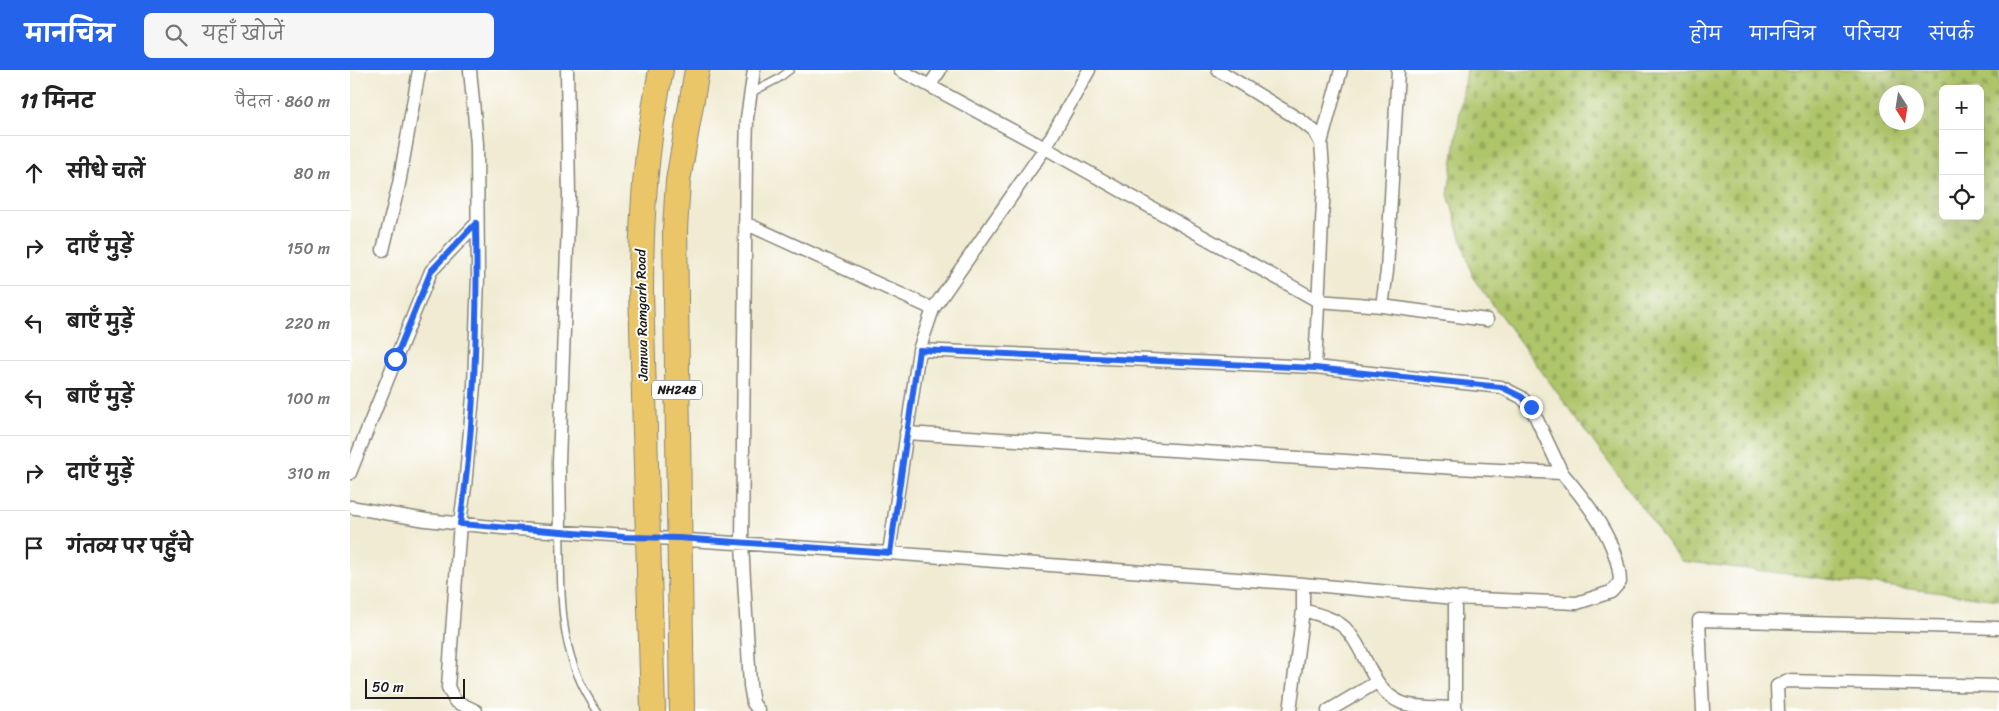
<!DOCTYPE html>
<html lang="hi">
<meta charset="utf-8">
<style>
:root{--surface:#fff;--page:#f6f6f6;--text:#222;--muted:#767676;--line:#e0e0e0;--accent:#2563eb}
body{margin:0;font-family:Sriracha,"Playpen Sans Deva",sans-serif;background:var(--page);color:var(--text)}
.controls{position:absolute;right:15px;top:15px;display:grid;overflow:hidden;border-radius:8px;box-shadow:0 5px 20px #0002}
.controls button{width:45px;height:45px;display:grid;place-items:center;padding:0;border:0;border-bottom:1px solid var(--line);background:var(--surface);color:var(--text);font:25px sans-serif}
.compass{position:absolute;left:1529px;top:15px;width:45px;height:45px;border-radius:50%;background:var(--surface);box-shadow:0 5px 20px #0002;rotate:168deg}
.scale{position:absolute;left:15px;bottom:12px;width:100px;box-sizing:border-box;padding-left:5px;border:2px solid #1c1c1c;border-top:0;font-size:14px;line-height:18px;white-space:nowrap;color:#1c1c1c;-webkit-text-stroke:4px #fff;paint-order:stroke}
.stop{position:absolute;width:15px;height:15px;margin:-11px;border:4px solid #2563eb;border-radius:50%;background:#fff}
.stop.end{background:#2563eb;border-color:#fff;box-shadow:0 1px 5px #0008}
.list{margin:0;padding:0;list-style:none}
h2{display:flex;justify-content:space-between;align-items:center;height:65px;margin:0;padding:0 20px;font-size:21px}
h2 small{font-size:16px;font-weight:400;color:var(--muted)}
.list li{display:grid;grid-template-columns:32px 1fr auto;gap:15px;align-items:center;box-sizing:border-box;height:75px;padding:0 20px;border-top:1px solid var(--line)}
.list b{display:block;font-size:19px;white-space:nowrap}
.list em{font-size:16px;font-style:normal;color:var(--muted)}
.icon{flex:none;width:28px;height:28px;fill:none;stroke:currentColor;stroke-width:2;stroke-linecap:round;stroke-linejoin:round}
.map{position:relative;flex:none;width:1649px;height:641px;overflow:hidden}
header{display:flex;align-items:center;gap:30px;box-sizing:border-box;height:70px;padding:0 25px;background:var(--accent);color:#fff}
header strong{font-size:24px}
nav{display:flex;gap:28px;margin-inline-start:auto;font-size:18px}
.search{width:350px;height:45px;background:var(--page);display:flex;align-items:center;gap:12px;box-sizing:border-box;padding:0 18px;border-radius:8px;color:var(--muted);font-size:19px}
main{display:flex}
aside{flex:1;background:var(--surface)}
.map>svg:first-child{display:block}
</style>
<header>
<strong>मानचित्र</strong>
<div class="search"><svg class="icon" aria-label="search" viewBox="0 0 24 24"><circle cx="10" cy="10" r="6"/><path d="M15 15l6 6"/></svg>यहाँ खोजें</div>
<nav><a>होम</a><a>मानचित्र</a><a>परिचय</a><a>संपर्क</a></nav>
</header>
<main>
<aside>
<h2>11 मिनट<small>पैदल · 860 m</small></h2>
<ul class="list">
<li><svg class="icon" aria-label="ahead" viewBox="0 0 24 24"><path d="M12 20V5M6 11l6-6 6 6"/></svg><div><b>सीधे चलें</b></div><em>80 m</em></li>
<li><svg class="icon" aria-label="right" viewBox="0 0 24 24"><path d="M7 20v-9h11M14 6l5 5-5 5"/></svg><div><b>दाएँ मुड़ें</b></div><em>150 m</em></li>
<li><svg class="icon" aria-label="left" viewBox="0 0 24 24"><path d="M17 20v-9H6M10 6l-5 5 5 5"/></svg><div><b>बाएँ मुड़ें</b></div><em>220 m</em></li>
<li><svg class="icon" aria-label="left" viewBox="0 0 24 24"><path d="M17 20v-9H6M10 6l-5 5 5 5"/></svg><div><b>बाएँ मुड़ें</b></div><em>100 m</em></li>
<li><svg class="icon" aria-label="right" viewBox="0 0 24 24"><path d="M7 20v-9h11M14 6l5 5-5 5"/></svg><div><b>दाएँ मुड़ें</b></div><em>310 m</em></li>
<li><svg class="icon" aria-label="arrive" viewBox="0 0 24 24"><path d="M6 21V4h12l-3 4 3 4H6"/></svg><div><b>गंतव्य पर पहुँचे</b></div></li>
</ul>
</aside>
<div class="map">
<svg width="1649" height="641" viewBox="0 0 1649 641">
<defs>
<pattern id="cemetery-stones" width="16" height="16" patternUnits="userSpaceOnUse" patternTransform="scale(1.25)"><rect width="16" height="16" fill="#aec569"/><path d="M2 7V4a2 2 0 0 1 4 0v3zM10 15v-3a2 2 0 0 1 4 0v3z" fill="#95a95a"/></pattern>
</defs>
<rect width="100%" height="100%" fill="#fff"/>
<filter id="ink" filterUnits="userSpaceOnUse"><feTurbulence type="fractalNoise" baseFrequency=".02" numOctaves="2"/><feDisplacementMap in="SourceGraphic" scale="10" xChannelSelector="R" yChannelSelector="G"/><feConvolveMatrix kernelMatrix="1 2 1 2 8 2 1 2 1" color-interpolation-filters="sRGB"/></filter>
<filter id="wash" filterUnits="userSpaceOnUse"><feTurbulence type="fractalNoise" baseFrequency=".0096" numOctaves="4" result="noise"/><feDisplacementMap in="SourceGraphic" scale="20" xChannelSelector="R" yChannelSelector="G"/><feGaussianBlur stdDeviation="1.12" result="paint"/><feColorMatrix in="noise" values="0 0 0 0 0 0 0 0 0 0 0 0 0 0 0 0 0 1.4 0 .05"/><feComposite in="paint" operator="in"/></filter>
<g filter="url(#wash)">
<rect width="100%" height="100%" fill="#f0ebd2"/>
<!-- cemetery -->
<path fill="url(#cemetery-stones)" stroke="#657042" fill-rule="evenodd" d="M1116,0H1649V530L1331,491L1123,208L1098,124ZM1593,19H1630V146H1593ZM1536,22H1566V52H1536Z"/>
</g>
<g filter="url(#ink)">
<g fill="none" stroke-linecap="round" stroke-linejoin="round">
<!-- lane casing -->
<g stroke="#868477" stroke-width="9">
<path id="lane" d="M401,23L428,9L440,0
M210,462C212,528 207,583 247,641"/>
</g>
<!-- street casing -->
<g stroke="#868477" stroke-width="15">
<path id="street" d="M120,0L127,74L128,207L124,315L115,417L110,453L98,617L105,631L126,641
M404,0L397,48L396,85L392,474L400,615L403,633L409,641
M550,0L695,78L968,231L1032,236L1037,201L1048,0
M868,0L950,50L964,61L971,73L974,112L965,297
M580,15L590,0
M971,73L991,0
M395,153L583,239
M33,180L49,114L69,0
M1032,236L1137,250
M569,280L965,297L1151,317L1171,327L1181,337L1212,403
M0,403L81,201L127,153
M0,437L76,450L152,458L539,483L953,514L1105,528L1227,533L1261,522L1270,512C1269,473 1237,432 1212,403L1106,398L556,363
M210,462L209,392L219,127L217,0
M539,483L569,280L583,239L695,78L739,0
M1105,528V638
M953,540C966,544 984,548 995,558C1017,580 1020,620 1052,633C1065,638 1091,637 1105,638V641
M940,641L953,540V514
M978,641L1027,612
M1353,641L1349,550L1649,558
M1428,641L1427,616L1436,611L1649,616"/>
</g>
<!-- highway casing -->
<g stroke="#868477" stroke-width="26">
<path id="highway" d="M303,641L291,221C291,143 296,76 311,0
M332,641L325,159L328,111L347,0"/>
</g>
<!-- lane -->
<use href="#lane" stroke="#fff" stroke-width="6"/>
<!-- street -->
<use href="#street" stroke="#fff" stroke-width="12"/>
<!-- highway -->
<use href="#highway" stroke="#ebc669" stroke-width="24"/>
</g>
</g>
<g fill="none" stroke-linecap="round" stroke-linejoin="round" filter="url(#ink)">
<!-- route -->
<path stroke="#2563eb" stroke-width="6" d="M45,289L81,201L126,153C128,253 125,354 110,454L274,467L329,468L540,483L569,280L965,298L1151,317L1172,327L1181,337"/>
</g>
<g text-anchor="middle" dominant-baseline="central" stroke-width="4" stroke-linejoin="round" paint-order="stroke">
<!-- shield labels -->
<rect fill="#fff" stroke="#606060" stroke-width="1" x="302" y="310.5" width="50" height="19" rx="4"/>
<g font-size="12" font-weight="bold" fill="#1c1c1c">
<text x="327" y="320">NH248</text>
</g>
<!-- street labels -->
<g font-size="14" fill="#1c1c1c" stroke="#fff">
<text transform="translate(292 245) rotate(-91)">Jamwa Ramgarh Road</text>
</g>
</g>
</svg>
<div class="controls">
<button>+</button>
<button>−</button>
<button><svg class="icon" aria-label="locate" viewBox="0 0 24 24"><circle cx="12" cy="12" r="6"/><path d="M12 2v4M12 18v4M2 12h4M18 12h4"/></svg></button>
</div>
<svg class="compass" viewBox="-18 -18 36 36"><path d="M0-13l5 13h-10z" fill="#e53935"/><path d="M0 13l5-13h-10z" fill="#767676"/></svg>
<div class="scale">50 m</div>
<div class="stop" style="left:45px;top:289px"></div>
<div class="stop end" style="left:1181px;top:337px"></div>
</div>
</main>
